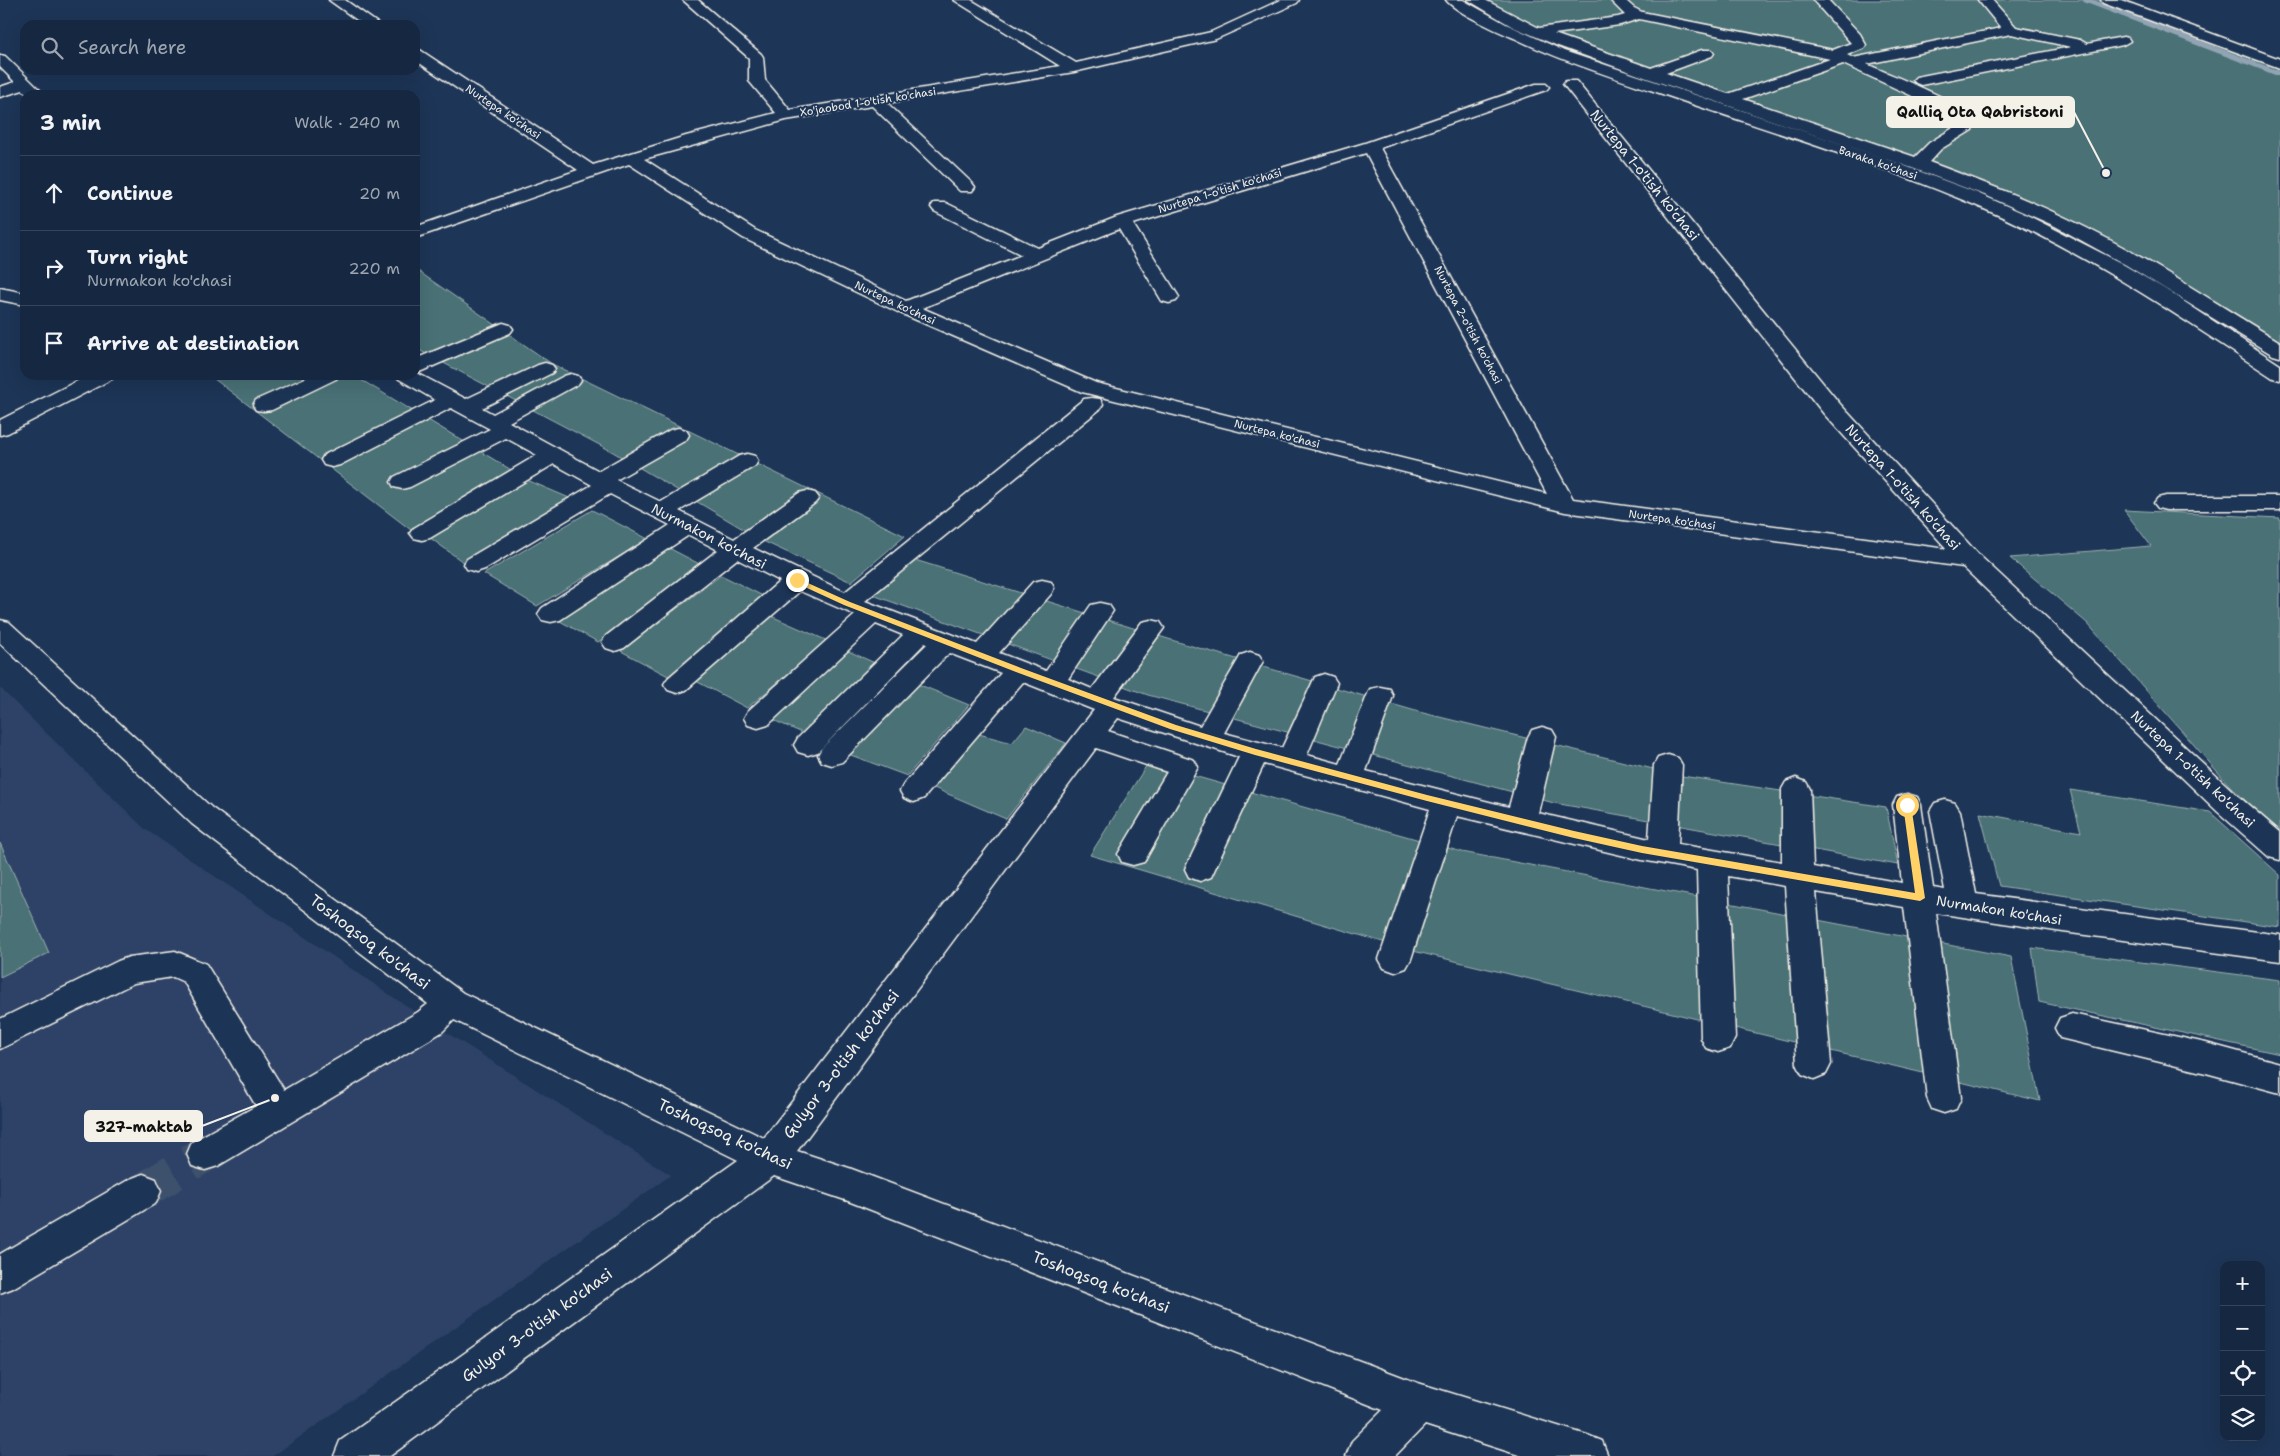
<!DOCTYPE html>
<meta charset="utf-8">
<style>
:root{--surface:#162841;--page:#23344c;--text:#f1f3f6;--muted:#9ea6b1;--line:#35445a}
body{margin:0;font-family:"Shantell Sans",sans-serif;background:var(--page);color:var(--text)}
.controls{position:absolute;right:15px;bottom:15px;display:grid;overflow:hidden;border-radius:10px;box-shadow:0 5px 20px #0002}
.controls button{width:45px;height:45px;display:grid;place-items:center;padding:0;border:0;border-bottom:1px solid var(--line);background:var(--surface);color:var(--text);font:25px sans-serif}
.stop{position:absolute;width:15px;height:15px;margin:-11px;border:4px solid #ffd166;border-radius:50%;background:#fff}
.stop.end{background:#ffd166;border-color:#fff;box-shadow:0 1px 5px #0008}
.list{margin:0;padding:0;list-style:none}
h2{display:flex;justify-content:space-between;align-items:center;height:65px;margin:0;padding:0 20px;font-size:21px}
h2 small{font-size:16px;font-weight:400;color:var(--muted)}
.list li{display:grid;grid-template-columns:32px 1fr auto;gap:15px;align-items:center;box-sizing:border-box;height:75px;padding:0 20px;border-top:1px solid var(--line)}
.list b{display:block;font-size:19px;white-space:nowrap}
.list p{margin:0;font-size:16px;white-space:nowrap;color:var(--muted)}
.list em{font-size:16px;font-style:normal;color:var(--muted)}
.icon{flex:none;width:28px;height:28px;fill:none;stroke:currentColor;stroke-width:2;stroke-linecap:round;stroke-linejoin:round}
.map{position:relative;flex:none;width:2280px;height:1456px;overflow:hidden}
.search{position:absolute;background:var(--surface);box-shadow:0 5px 20px #0002;left:20px;top:20px;width:400px;height:55px;display:flex;align-items:center;gap:12px;box-sizing:border-box;padding:0 18px;border-radius:15px;color:var(--muted);font-size:19px}
.panel{position:absolute;background:var(--surface);box-shadow:0 5px 20px #0002;left:20px;top:90px;width:400px;height:290px;border-radius:15px}
.map>svg:first-child{display:block}
</style>
<div class="map">
<svg width="2280" height="1456" viewBox="0 0 2280 1456">
<rect width="100%" height="100%" fill="#1d3557"/>
<filter id="ink" filterUnits="userSpaceOnUse"><feTurbulence type="fractalNoise" baseFrequency=".02" numOctaves="2"/><feDisplacementMap in="SourceGraphic" scale="10" xChannelSelector="R" yChannelSelector="G"/><feConvolveMatrix kernelMatrix="1 2 1 2 8 2 1 2 1" color-interpolation-filters="sRGB"/></filter>
<g filter="url(#ink)">
<!-- built -->
<path fill="#2d4367" d="M0,688L145,829L430,1022L671,1175L273,1456H0Z"/>
<!-- green -->
<path fill="#487176" stroke="#9eb1af" d="M1469,0H2115L2280,61V358L2127,262L1989,193L1588,56Z
M415,269L552,364L905,536L851,582L765,542L613,452L415,348Z
M209,375H353L518,474L411,530Z
M527,480L574,500L463,562L429,537Z
M592,510L648,539L537,606L484,574Z
M2124,510L2280,518V834L2230,786L2087,623L2010,558L2151,546Z
M667,547L705,567L598,642L558,620Z
M915,560L1178,642L1419,712L1682,776L1886,807L1898,865L1554,803L1148,695L873,595Z
M721,575L767,598L670,677L621,651Z
M771,616L828,641L747,708L694,680Z
M846,650L877,664L807,735L773,720Z
M893,674L969,705L907,776L824,745Z
M1026,726L1066,743L1006,819L934,788L979,734L1012,743Z
M1148,763L1462,852L2011,957L2040,1101L1413,951L1090,855Z
M2070,790L2210,812L2280,875V927L1999,886L1980,813L2081,832Z
M0,843L49,953L0,977Z
M2032,948L2280,980V1054L2039,1002Z"/>
<g fill="none" stroke-linecap="round" stroke-linejoin="round">
<!-- stream -->
<path stroke="#92a4b4" stroke-width="5.5" d="M2086,0L2280,74"/>
<!-- minor-tunnel -->
<path stroke="#3d516d" stroke-width="36" stroke-dasharray="36 18" stroke-linecap="butt" d="M143,1191L205,1154"/>
<!-- minor casing -->
<g stroke="#f4f1e8" stroke-width="3">
<path id="minor" d="M329,0H345L380,25H364Z
M683,0H698L761,54L763,57L765,80L790,110L1060,66L954,0H971L1076,63L1211,32L1281,0H1299L1297,3L1216,39L1074,72L887,103L972,183L975,187L972,191H960L872,106L786,120L644,159L755,230L906,301L1022,255L934,211L931,207L934,203H946L1038,248L1117,217L1365,143L1536,84H1546L1549,87L1546,90L1380,148L1573,499L1947,549L1824,414L1563,84L1566,81H1576L1840,404L1979,555L2238,796L2280,832V860L2269,857L2218,812L1963,567L1565,512L1082,392L898,312L743,238L629,164L415,238V227L578,170L415,60V49L420,50L593,165L686,136L776,113L749,81V58ZM1366,153L1547,494L1096,383L922,308L1119,229L1162,301L1169,303L1176,301L1179,297L1133,224Z
M1468,0H1485L1539,28L1618,17L1625,15L1610,0H1625L1634,8L1642,12L1833,50L1851,43L1813,0H1828L1860,34L1866,45L1864,48L1847,55L1853,58L2001,28L1978,0H1992L2016,27L2080,40L2087,44L2123,37L2128,38L2130,41L2123,45L1921,85L1916,83L1913,80L1916,77L2071,47L2011,34L1867,64C1892,76 1960,100 1974,120L1972,130L1941,149L1929,162C1975,179 2022,197 2066,218C2141,253 2210,300 2280,342V357L2273,355L2126,265L2055,226L1987,196L1912,168L1644,77L1558,46L1513,27ZM1639,19L1830,59L1728,94L1666,73L1712,56L1714,53L1712,50H1702L1651,68L1554,34L1620,25ZM1843,64L1936,107L1958,121V125L1929,143L1915,157L1743,99Z
M2101,0H2121L2280,59V68L2103,3Z
M0,55L5,56L45,95H28L23,90L0,97V87L15,82L0,67Z
M0,288L25,293V305L0,300Z
M503,323L510,325L513,329L510,333L417,373L466,399L538,365L545,363L552,365L555,369L552,373L482,408L493,414L564,376L571,374L578,376L581,380L578,384L509,422L599,471L670,430L678,428L686,430L689,435L686,440L616,480L661,502L739,456L747,454L755,456L758,461L755,466L679,511L734,539L799,493L807,491L815,493L819,498L815,503L753,548L845,592L1084,399L1092,398L1100,399L1103,404L1100,409L865,601L977,644L1033,582L1042,580L1051,582L1054,588L1051,594L999,653L1046,671L1091,605L1100,603L1109,605L1113,611L1068,679L1092,689L1142,622L1151,620L1160,622L1164,628L1114,697L1200,726L1241,655L1250,652L1259,655L1263,661L1224,733L1282,748L1315,677L1324,674L1333,677L1337,683L1307,755L1340,764L1367,696L1370,689L1380,687L1390,689L1393,696L1366,771L1509,807L1528,737L1532,730L1542,727L1552,730L1556,737L1538,813L1649,839L1654,765L1658,758L1668,755L1678,758L1682,765L1678,844L1782,862V789L1786,782L1796,778L1806,782L1810,789L1813,867L1902,883L1893,805L1897,797L1907,794L1917,797L1921,805L1933,888L1945,890L1930,811L1935,803L1945,800L1955,803L1960,811L1976,894L2280,935V961L2063,932L1936,913L1961,1098L1956,1109L1944,1113L1932,1109L1927,1098L1904,907L1816,892L1831,1064L1826,1074L1814,1079L1802,1074L1797,1064L1785,886L1728,876L1735,1038L1730,1048L1718,1052L1706,1048L1701,1038L1697,870L1642,860L1457,816L1411,959L1406,968L1395,972L1384,968L1379,959L1430,809L1264,764L1211,877L1200,881L1189,877L1185,869L1239,757L1118,718L1108,731L1194,760L1198,767L1144,862L1133,865L1122,862L1118,854L1167,772L1096,748L797,1151L849,1168L1418,1383L1587,1435L1602,1441L1608,1456H1522L1425,1425L1395,1456H1346L1352,1441L1383,1410L848,1201L774,1176L390,1456H334L340,1441L738,1160L454,1020L442,1032L218,1166L205,1170L192,1166L187,1154L192,1142L256,1106L184,982L173,977L134,983L0,1049V1019L118,961L129,957L175,951L206,964L284,1090L418,1012L428,1004L192,824L0,643V620L9,622L212,808L463,993L764,1138L1094,710L1023,682L924,798L914,802L904,798L900,791L904,784L1001,673L949,653L842,762L832,765L822,762L818,755L822,748L927,644L925,643L818,752L808,755L798,752L794,745L798,738L903,635L876,624L768,725L758,728L748,725L744,718L748,711L855,615L800,591L686,690L677,693L668,690L664,684L668,678L780,581L737,559L624,648L615,651L606,648L602,642L606,636L718,550L689,535L560,620L551,622L542,620L538,614L542,608L670,525L610,494L485,569L476,572L467,569L464,564L467,559L592,485L554,464L430,538L422,540L414,538L410,533L414,528L537,455L506,438L410,487L402,489L394,487L391,482L394,477L490,429L451,408L340,465L332,467L324,465L321,460L324,455L435,400L399,379L396,375H415V359Z
M89,375H115L112,379L8,433L0,435V420Z
M312,375H339L336,379L272,410L264,411L256,410L253,405L256,400Z
M2166,496H2280V510H2166L2158,508L2154,503L2158,498Z
M2072,1014L2206,1043L2280,1063V1093L2206,1073L2060,1038L2055,1028L2060,1018Z
M143,1174L156,1179L161,1191L156,1203L13,1288L0,1293V1254L130,1179Z"/>
</g>
<!-- major casing -->
<g stroke="#f4f1e8" stroke-width="3">
<path id="major" d="M1446,0H1463L1506,24L1564,51L1878,156L1975,192L2025,214L2119,262L2165,289L2280,365V380L2273,378C2173,312 2074,245 1963,200C1867,160 1767,130 1668,96C1616,78 1564,62 1514,38C1497,31 1457,13 1446,0Z"/>
</g>
<!-- minor -->
<use href="#minor" fill="#1d3557" fill-rule="evenodd"/>
<!-- major -->
<use href="#major" fill="#1d3557" fill-rule="evenodd"/>
</g>
</g>
<!-- route -->
<path fill="#ffd166" d="M794,579H799L850,602L1021,668L1176,725L1256,749L1427,795L1574,831L1642,846L1915,893L1903,805L1907,802L1911,805L1925,898L1920,901L1642,853L1574,838L1427,801L1255,755L1170,729L1016,672L844,605L794,582Z"/>
<g text-anchor="middle" dominant-baseline="central" stroke-width="4" stroke-linejoin="round" paint-order="stroke">
<!-- far-street labels -->
<g font-size="11" fill="#f4f1e8" stroke="#1d3557">
<text transform="translate(868 102) rotate(-9)">Xo'jaobod 1-o'tish ko'chasi</text>
<text transform="translate(503 112) rotate(34)">Nurtepa ko'chasi</text>
<text transform="translate(1878 163) rotate(19)">Baraka ko'chasi</text>
<text transform="translate(1220 191) rotate(-17)">Nurtepa 1-o'tish ko'chasi</text>
<text transform="translate(895 303) rotate(25)">Nurtepa ko'chasi</text>
<text transform="translate(1468 325) rotate(62)">Nurtepa 2-o'tish ko'chasi</text>
<text transform="translate(1277 434) rotate(14)">Nurtepa ko'chasi</text>
<text transform="translate(1672 520) rotate(8)">Nurtepa ko'chasi</text>
</g>
<!-- street labels -->
<g font-size="14" fill="#f4f1e8" stroke="#1d3557">
<text transform="translate(1645 175) rotate(51)">Nurtepa 1-o'tish ko'chasi</text>
<text transform="translate(1903 487) rotate(48)">Nurtepa 1-o'tish ko'chasi</text>
<text transform="translate(709 536) rotate(27)">Nurmakon ko'chasi</text>
<text transform="translate(2193 769) rotate(43)">Nurtepa 1-o'tish ko'chasi</text>
<text transform="translate(1999 910) rotate(9)">Nurmakon ko'chasi</text>
</g>
<!-- near-street labels -->
<g font-size="16" fill="#f4f1e8" stroke="#1d3557">
<text transform="translate(370 942) rotate(37)">Toshoqsoq ko'chasi</text>
<text transform="translate(841 1064) rotate(-53)">Gulyor 3-o'tish ko'chasi</text>
<text transform="translate(725 1134) rotate(25)">Toshoqsoq ko'chasi</text>
<text transform="translate(1101 1282) rotate(21)">Toshoqsoq ko'chasi</text>
<text transform="translate(537 1325) rotate(-36)">Gulyor 3-o'tish ko'chasi</text>
</g>
</g>
<!-- callouts -->
<path fill="none" stroke="#f4f1e8" stroke-width="2" d="M2106 173L2074 112M275 1098L202 1126"/>
<g fill="#f4f1e8" stroke="#1d3557" stroke-width="2">
<circle cx="2106" cy="173" r="5"/>
<circle cx="275" cy="1098" r="5"/>
</g>
<g fill="#f4f1e8" stroke="#f4f1e8" stroke-width="2">
<rect x="1887" y="97" width="187" height="30" rx="5"/>
<rect x="85" y="1111" width="117" height="30" rx="5"/>
</g>
<g font-size="15" text-anchor="middle" font-weight="bold" fill="#111">
<text x="1980" y="117">Qalliq Ota Qabristoni</text>
<text x="144" y="1132">327-maktab</text>
</g>
</svg>
<div class="controls">
<button>+</button>
<button>−</button>
<button><svg class="icon" aria-label="locate" viewBox="0 0 24 24"><circle cx="12" cy="12" r="6"/><path d="M12 2v4M12 18v4M2 12h4M18 12h4"/></svg></button>
<button><svg class="icon" aria-label="layers" viewBox="0 0 24 24"><path d="M12 4l9 5-9 5-9-5zM3 14l9 5 9-5"/></svg></button>
</div>
<div class="stop" style="left:1907px;top:805px"></div>
<div class="stop end" style="left:797px;top:580px"></div>
<div class="search"><svg class="icon" aria-label="search" viewBox="0 0 24 24"><circle cx="10" cy="10" r="6"/><path d="M15 15l6 6"/></svg>Search here</div>
<section class="panel">
<h2>3 min<small>Walk · 240 m</small></h2>
<ul class="list">
<li><svg class="icon" aria-label="ahead" viewBox="0 0 24 24"><path d="M12 20V5M6 11l6-6 6 6"/></svg><div><b>Continue</b></div><em>20 m</em></li>
<li><svg class="icon" aria-label="right" viewBox="0 0 24 24"><path d="M7 20v-9h11M14 6l5 5-5 5"/></svg><div><b>Turn right</b><p>Nurmakon ko'chasi</p></div><em>220 m</em></li>
<li><svg class="icon" aria-label="arrive" viewBox="0 0 24 24"><path d="M6 21V4h12l-3 4 3 4H6"/></svg><div><b>Arrive at destination</b></div></li>
</ul>
</section>
</div>
